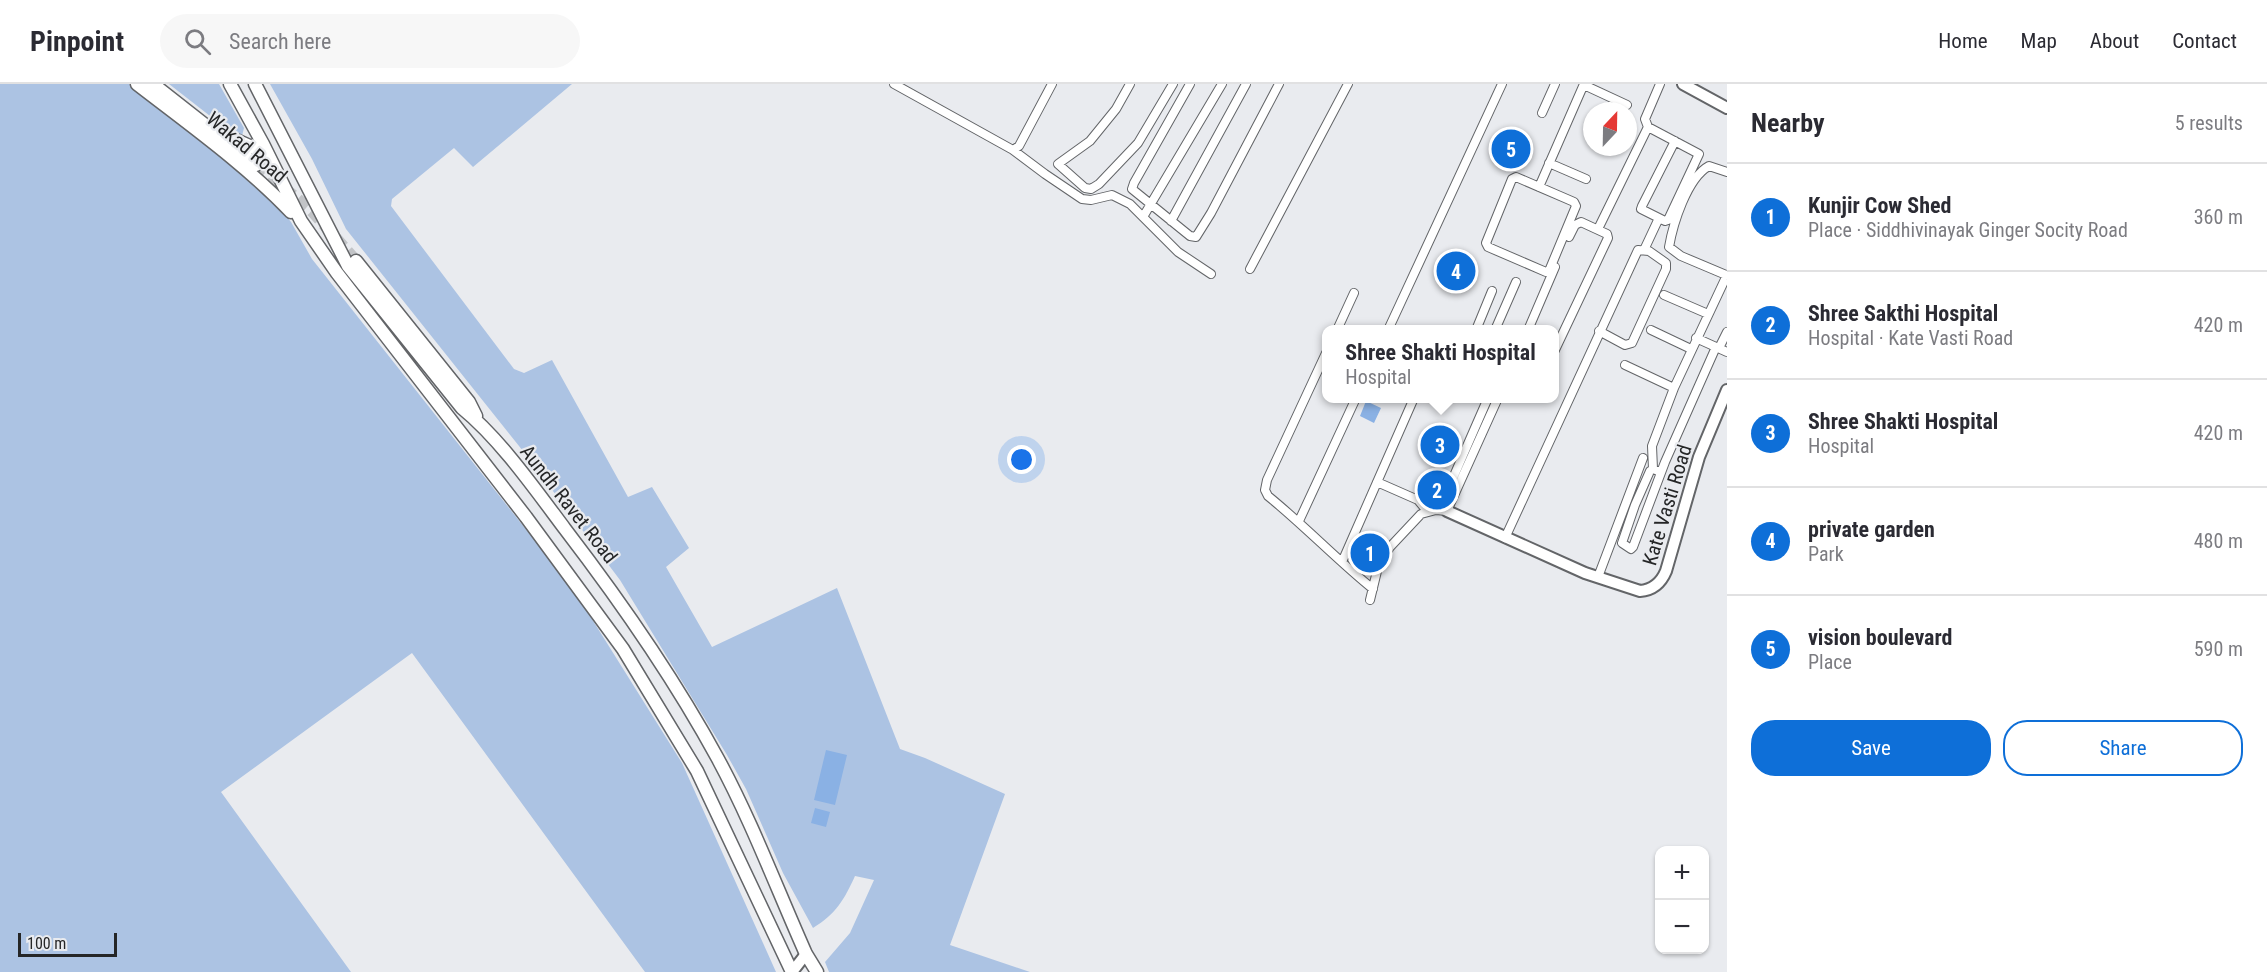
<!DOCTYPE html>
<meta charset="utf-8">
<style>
:root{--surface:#fff;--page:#f7f7f7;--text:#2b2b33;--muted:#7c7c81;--line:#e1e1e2;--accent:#0e6fd8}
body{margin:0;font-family:"Roboto Condensed",sans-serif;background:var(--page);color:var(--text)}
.controls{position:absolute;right:18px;bottom:18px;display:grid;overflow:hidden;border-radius:12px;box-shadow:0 2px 4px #0004}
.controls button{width:54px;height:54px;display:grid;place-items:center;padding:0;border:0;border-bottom:2px solid var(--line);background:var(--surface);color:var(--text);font:30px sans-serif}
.compass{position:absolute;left:1583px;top:18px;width:54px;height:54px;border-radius:50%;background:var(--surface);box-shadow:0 2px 4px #0004;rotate:22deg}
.scale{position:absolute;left:18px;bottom:15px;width:99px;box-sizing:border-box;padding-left:6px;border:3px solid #252627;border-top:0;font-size:16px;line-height:21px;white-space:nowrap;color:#252627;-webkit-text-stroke:4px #e9ebef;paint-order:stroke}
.you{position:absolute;left:1022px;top:376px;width:21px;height:21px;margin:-15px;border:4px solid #fff;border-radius:50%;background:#1a73e8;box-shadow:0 0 0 9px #1a73e833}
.badge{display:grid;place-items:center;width:39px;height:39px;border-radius:50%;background:var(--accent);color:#fff;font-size:20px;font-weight:700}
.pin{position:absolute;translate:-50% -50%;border:3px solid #fff;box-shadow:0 2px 6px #0006}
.popup{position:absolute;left:1322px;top:241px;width:237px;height:78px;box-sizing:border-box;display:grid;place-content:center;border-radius:12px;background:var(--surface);filter:drop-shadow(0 2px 4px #0005);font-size:20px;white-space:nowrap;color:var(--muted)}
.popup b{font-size:22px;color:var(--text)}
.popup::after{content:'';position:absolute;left:50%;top:100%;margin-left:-12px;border:12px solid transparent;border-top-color:var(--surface)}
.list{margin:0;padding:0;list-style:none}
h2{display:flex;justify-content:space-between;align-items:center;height:78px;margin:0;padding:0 24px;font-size:26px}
h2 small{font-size:20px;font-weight:400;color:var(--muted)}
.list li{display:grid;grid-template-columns:39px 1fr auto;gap:18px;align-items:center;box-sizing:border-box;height:108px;padding:0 24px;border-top:2px solid var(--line)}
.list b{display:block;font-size:22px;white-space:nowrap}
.list p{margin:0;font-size:20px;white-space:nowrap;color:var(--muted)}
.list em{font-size:20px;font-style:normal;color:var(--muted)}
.actions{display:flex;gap:12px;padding:18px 24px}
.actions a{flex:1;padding:14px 0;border:2px solid var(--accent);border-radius:24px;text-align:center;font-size:21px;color:var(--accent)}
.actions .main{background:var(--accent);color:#fff}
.icon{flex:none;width:33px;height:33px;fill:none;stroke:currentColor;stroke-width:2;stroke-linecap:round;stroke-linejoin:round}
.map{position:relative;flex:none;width:1727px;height:888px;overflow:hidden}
header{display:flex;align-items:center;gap:36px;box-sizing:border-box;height:84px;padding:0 30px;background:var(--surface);border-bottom:2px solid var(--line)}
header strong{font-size:28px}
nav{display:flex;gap:33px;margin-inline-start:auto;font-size:21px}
.search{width:420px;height:54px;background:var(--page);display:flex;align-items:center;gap:15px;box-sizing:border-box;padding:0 21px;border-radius:33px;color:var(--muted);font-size:22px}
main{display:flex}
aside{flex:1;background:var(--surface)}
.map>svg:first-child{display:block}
</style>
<header>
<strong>Pinpoint</strong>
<div class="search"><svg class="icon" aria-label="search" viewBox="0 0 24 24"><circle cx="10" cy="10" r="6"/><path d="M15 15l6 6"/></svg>Search here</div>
<nav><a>Home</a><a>Map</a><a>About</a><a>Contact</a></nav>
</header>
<main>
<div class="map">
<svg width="1727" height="888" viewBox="0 0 1727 888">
<rect width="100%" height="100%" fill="#e9ebef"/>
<!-- green -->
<path fill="#acc3e3" d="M0,0H129L177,35L274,117L291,138L312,175L547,472L590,532L682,679L776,888H645L412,569L221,708L351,888H0Z
M169,0H219L244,44L242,52L237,53Z
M270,0H572L473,83L454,64L392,115L391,122L514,285L524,289L552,276L628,413L652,403L689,464L666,483L712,563L837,504L900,665L925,674L1005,710L950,861L1030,888H829L825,878L850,849L874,796L855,792C844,816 836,830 813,844L783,789L746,705L727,671L620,496L519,362L346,145L312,75Z
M1456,168L1472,176L1457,206L1440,198Z"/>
<!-- water -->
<path fill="#8ab1e4" d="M1366,317L1381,324L1374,339L1360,332Z
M826,666L847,671L835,721L814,716Z
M815,724L830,728L826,743L811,739Z"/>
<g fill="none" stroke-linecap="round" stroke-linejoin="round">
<!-- primary-tunnel -->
<path stroke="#c2c4c7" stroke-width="12" stroke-dasharray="12 6" stroke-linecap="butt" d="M256,81L312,127L356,177"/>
<!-- street casing -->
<g stroke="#636568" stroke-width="10">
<path id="street" d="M894,0L1013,66L1045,90L1082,115L1091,116L1112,111L1130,120L1178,168L1211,190
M1130,0L1116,25L1090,57L1058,80L1085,104L1091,105L1099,100L1138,59L1173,0
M1190,0L1134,99L1132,105L1190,152L1196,153L1211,129L1279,0
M1584,1L1627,21
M1542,29L1555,0
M1013,66L1019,62L1052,0
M1549,79L1586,95
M1516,93L1574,118L1576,122L1549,187L1546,188L1488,163L1486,159L1512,95Z
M1539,103L1584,0
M1143,133L1222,0
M1659,134L1641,125L1642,122L1675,57
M1171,137L1246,0
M1598,145L1648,43
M1644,166L1659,134L1665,137L1668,136L1699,70L1648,43L1645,35L1660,0
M1250,185L1348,0
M1726,191L1681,172L1669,163C1673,140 1687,94 1709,82L1727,88
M1664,211L1708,230
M1337,246L1354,209
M1388,246L1502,0
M1476,246L1492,207
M1495,246L1516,198
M1528,246L1555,183
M1651,246L1691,265
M1696,254L1727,268
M1719,264L1727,248
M1554,268L1608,154L1607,150L1581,138L1575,141L1569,153
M1326,269L1267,396L1265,406L1268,412C1305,442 1337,476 1373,505
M1625,281L1674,304
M1653,385L1652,362L1674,304L1727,191
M1661,388L1653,385L1650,387L1635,421L1622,459L1631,465L1633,463L1665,378L1716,263
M1377,398L1418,416L1427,427
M1439,426L1488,314
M1299,437L1356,314
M1505,454L1638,166L1649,167L1666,179V185L1632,259L1625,261L1599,247
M1342,478L1414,314
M1598,493L1643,374
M1370,516L1378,483L1390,463L1421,430L1436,426L1447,427L1498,314"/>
</g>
<!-- secondary casing -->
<g stroke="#636568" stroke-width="14">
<path id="secondary" d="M1683,0L1727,24
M1447,427L1585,489L1640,507C1653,506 1661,499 1666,487L1699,373L1727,306
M792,888L806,870"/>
</g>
<!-- primary casing -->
<g stroke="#636568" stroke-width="15">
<path id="primary" d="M137,0C190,41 245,80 291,128
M153,0L256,81
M230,0L263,60L301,137L337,189L526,433L623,565L697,687L792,888
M255,0L348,182L462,324C500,355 535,405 565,445C621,518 674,594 718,675C752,738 777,805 806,870L817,888
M234,55L254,64L263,60
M356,177L469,318L476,332"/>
</g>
<!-- street -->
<use href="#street" stroke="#fff" stroke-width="8"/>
<!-- secondary -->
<use href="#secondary" stroke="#fff" stroke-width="10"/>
<!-- primary -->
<use href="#primary" stroke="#fff" stroke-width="12"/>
</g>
<g text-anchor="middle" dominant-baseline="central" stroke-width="4.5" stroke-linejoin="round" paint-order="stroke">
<!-- street labels -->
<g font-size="20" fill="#252627" stroke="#e9ebef">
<text transform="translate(247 63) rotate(40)">Wakad Road</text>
<text transform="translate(569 420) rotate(52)">Aundh Ravet Road</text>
<text transform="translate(1667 421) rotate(-73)">Kate Vasti Road</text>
</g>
</g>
</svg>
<div class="controls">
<button>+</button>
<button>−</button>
</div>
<svg class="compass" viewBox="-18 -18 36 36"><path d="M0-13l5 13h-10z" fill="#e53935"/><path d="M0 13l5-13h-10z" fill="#7c7c81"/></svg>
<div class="scale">100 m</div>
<div class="you"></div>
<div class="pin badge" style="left:1370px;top:469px">1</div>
<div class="pin badge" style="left:1437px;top:406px">2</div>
<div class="pin badge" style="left:1440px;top:361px">3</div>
<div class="popup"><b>Shree Shakti Hospital</b>Hospital</div>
<div class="pin badge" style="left:1456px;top:187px">4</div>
<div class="pin badge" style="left:1511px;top:65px">5</div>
</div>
<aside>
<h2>Nearby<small>5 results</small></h2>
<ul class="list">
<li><span class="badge">1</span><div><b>Kunjir Cow Shed</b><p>Place · Siddhivinayak Ginger Socity Road</p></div><em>360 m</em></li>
<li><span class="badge">2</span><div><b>Shree Sakthi Hospital</b><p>Hospital · Kate Vasti Road</p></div><em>420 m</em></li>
<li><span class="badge">3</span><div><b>Shree Shakti Hospital</b><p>Hospital</p></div><em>420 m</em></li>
<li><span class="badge">4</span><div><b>private garden</b><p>Park</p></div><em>480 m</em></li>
<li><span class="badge">5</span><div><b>vision boulevard</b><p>Place</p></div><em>590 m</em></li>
</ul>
<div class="actions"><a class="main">Save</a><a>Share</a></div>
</aside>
</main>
